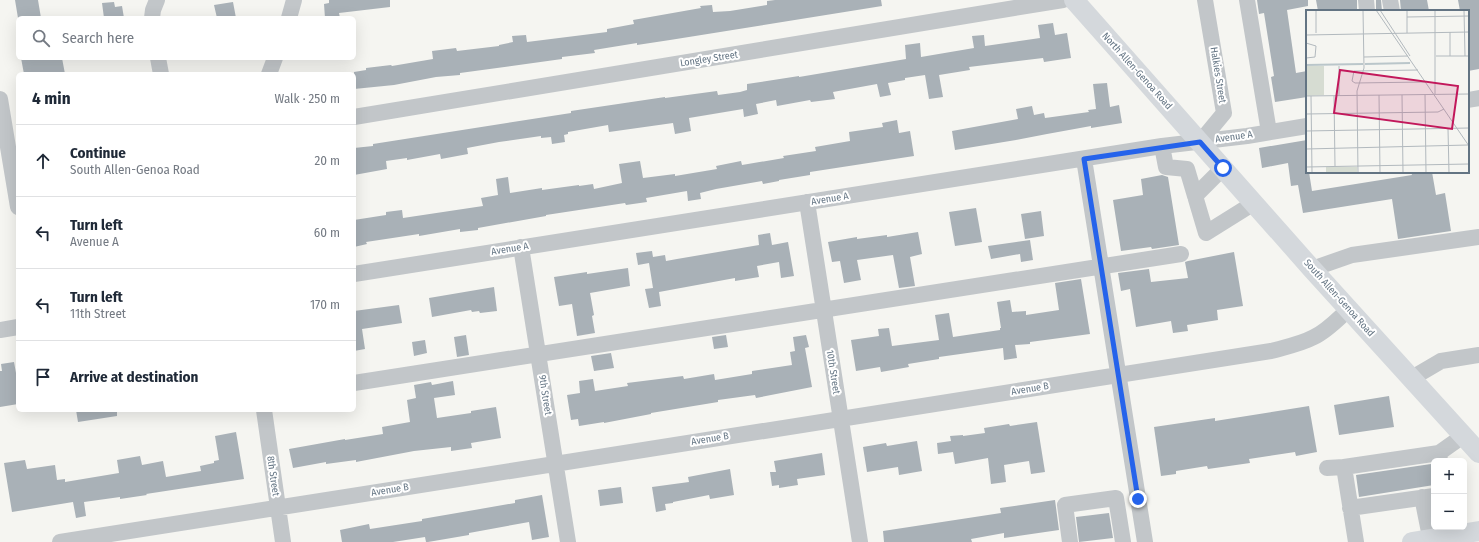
<!DOCTYPE html>
<meta charset="utf-8">
<style>
:root{--surface:#fff;--page:#f2f2f3;--text:#1f2937;--muted:#747a83;--line:#e0e1e3}
body{margin:0;font-family:"Fira Sans Condensed",sans-serif;background:var(--page);color:var(--text)}
.controls{position:absolute;right:12px;bottom:12px;display:grid;overflow:hidden;border-radius:6px;box-shadow:0 4px 16px #0002}
.controls button{width:36px;height:36px;display:grid;place-items:center;padding:0;border:0;border-bottom:1px solid var(--line);background:var(--surface);color:var(--text);font:20px sans-serif}
.stop{position:absolute;width:12px;height:12px;margin:-9px;border:3px solid #2563eb;border-radius:50%;background:#fff}
.stop.end{background:#2563eb;border-color:#fff;box-shadow:0 1px 4px #0008}
.list{margin:0;padding:0;list-style:none}
h2{display:flex;justify-content:space-between;align-items:center;height:52px;margin:0;padding:0 16px;font-size:17px}
h2 small{font-size:13px;font-weight:400;color:var(--muted)}
.list li{display:grid;grid-template-columns:26px 1fr auto;gap:12px;align-items:center;box-sizing:border-box;height:72px;padding:0 16px;border-top:1px solid var(--line)}
.list b{display:block;font-size:15px;white-space:nowrap}
.list p{margin:0;font-size:13px;white-space:nowrap;color:var(--muted)}
.list em{font-size:13px;font-style:normal;color:var(--muted)}
.icon{flex:none;width:22px;height:22px;fill:none;stroke:currentColor;stroke-width:2;stroke-linecap:round;stroke-linejoin:round}
.map{position:relative;flex:none;width:1479px;height:542px;overflow:hidden}
.search{position:absolute;background:var(--surface);box-shadow:0 4px 16px #0002;left:16px;top:16px;width:340px;height:44px;display:flex;align-items:center;gap:10px;box-sizing:border-box;padding:0 14px;border-radius:6px;color:var(--muted);font-size:15px}
.panel{position:absolute;background:var(--surface);box-shadow:0 4px 16px #0002;left:16px;top:72px;width:340px;height:340px;border-radius:6px}
.map>svg:first-child{display:block}
</style>
<div class="map">
<svg width="1479" height="542" viewBox="0 0 1479 542">
<rect width="100%" height="100%" fill="#f5f5f1"/>
<!-- building -->
<path fill="#a9b1b7" d="M15,0H38L41,18H18Z
M329,0H390V7L339,13L340,18H325L324,4L329,3Z
M775,0H881L882,6L670,40L637,45V43L594,50L595,53L562,57V59L460,73V75L436,77L394,85L354,89V72L366,70V68L391,65L392,66L433,59L432,51L456,48L457,51L499,46V45L513,42L512,36L526,35L527,42L607,32V29L634,24L633,20L701,8L700,6L712,5L713,12L730,11L767,5V1Z
M1257,0H1308V6L1287,10L1296,73L1307,71V97L1275,102L1271,77L1274,76L1264,13L1259,14Z
M1316,0H1357V11H1318Z
M1376,0H1381L1382,11H1376Z
M1400,0H1427L1429,11H1401Z
M1458,0H1479V69L1468,71V11H1460Z
M114,2L115,7L122,6L124,18H104L102,3Z
M233,2L236,18H217L214,5Z
M1053,23L1055,35L1067,33L1071,58L1044,62L1043,58L969,67L970,70L939,75L943,97L929,99L925,75L905,78V80L888,83L891,95L880,97L877,84L833,92L835,99L811,102L810,100L777,106L776,100L756,104L758,114L744,117L743,109L689,118L691,131L675,134L673,123L609,132L608,125L568,132V134L564,135L565,142L552,144L551,137L541,138V136L499,142L467,148L468,154L441,159L440,154L407,160V158L386,161L387,169L354,175V148L373,146V144L571,113V111L665,97V98L717,91L718,95L740,92L747,90V84L799,76V77L906,59L905,45L920,43L921,57L974,48L972,36L984,35L985,46L1040,38L1038,25Z
M21,58H62L65,74H24Z
M1107,83L1110,107L1119,105L1122,123L1091,128V126L1047,134L1016,140L955,150L952,131L1018,119L1016,109L1032,106L1034,115L1044,113L1045,118L1089,112L1088,110L1096,109L1093,84Z
M897,120L899,133L910,131L914,156L810,172V175L779,180V181L763,184L762,181L716,189L700,193L701,199L688,201L687,191L646,198L647,202L626,205L625,203L546,215V216L478,228V230L460,232V229L419,236V234L366,242L367,244L354,247V220L386,215V212L402,210L403,218L483,206L481,198L498,195L496,179L508,177L510,193L542,188V190L579,185V186L593,184L594,189L622,183L619,164L640,161L643,178L675,174V176L717,169L716,166L741,161L742,165L784,158L783,156L816,151L815,147L850,141L849,132L883,127L882,123Z
M1307,140V172H1309L1312,191L1412,175L1411,172H1432L1436,195L1445,193L1451,231L1398,239L1392,199L1303,213L1298,185L1291,186L1288,163L1262,168L1259,148Z
M1162,175L1168,177L1179,245L1152,249L1151,247L1121,251L1113,200L1143,195L1141,179Z
M976,208L982,242L955,246L949,212Z
M1041,211L1044,236L1025,239L1021,214Z
M918,232L922,254L910,257L915,286L899,288L893,255L857,260L861,280L844,283L840,261L832,262L828,242L857,237V239L887,235V237Z
M770,233L772,245L788,242L794,276L781,278L779,262L757,266L759,277L735,281V278L659,292L661,306L649,308L645,289L653,288L649,263L638,265L636,253L652,251L653,257L665,255L666,261L677,259L759,245L758,235Z
M1030,240L1033,260L1021,262L1020,254L991,259L988,246Z
M1234,252L1243,306L1217,310L1218,320L1187,325L1188,331L1173,333L1171,321L1136,327L1130,289L1121,291L1118,273L1149,269L1151,282L1188,278L1185,262L1188,261Z
M628,268L630,286L590,293L594,315L592,316L595,333L577,336L572,304L559,306L554,277L587,272V274Z
M1081,279L1090,334L1030,342V344L1015,345L1017,358L1004,360L1003,348L939,357V359L908,364L909,367L881,372L880,367L856,371L851,340L879,336L878,329L889,328L892,346L939,340L935,315L949,313L953,337L1000,330V328H1001L997,302L1010,300L1012,312L1026,311V315L1059,310L1055,283Z
M494,287L497,311L480,313L479,311L472,312L471,310L432,317L429,298Z
M399,305L402,323L362,329L365,349L354,351V311Z
M466,335L469,355L457,357L454,337Z
M726,335L728,347L714,349L712,337Z
M806,335L809,347L805,348L812,387L756,398L755,395L718,400V402L651,413V414L604,423V422L579,426L578,419L571,420L567,395L580,393L579,381L593,379L595,391L628,386L627,383L683,376L684,379L714,374L715,380L752,374V371L792,365L790,352L795,351L793,337Z
M425,340L427,353L414,356L412,342Z
M611,353L614,368L594,371L591,356Z
M14,362L18,384V404L0,407V371H2L1,364Z
M453,381L455,395L434,398L437,418L471,413V411L496,407L501,438L471,443L472,448L451,451V447L414,451L356,462V460L326,464V462L293,468L289,449L345,439V440L383,434L382,427L410,422L407,400L416,398L414,385L431,382L432,385Z
M1389,396L1394,427L1339,435L1334,405Z
M1309,406L1317,452L1296,456L1295,452L1249,459L1250,463L1208,469L1207,466L1176,471V474L1161,476L1154,427L1215,418V421Z
M76,410H117V416L78,422Z
M1037,422L1045,472L1031,474L1029,461L1004,465L1006,482L991,484L988,458L955,464L953,452L938,454L937,443L951,441L950,436L963,435V436L985,433L984,428L1009,424L1010,426Z
M236,432L244,479L146,494L147,495L120,499V497L84,502L86,516L76,518L73,502L12,512L4,463L25,460L27,469L55,465L57,480L65,479V482L119,473L117,460L140,456L142,465L163,461L166,477L201,471L200,466L214,463V461L219,460L215,436Z
M917,441L922,471L899,475L898,467L867,472L863,447L886,443L887,446Z
M822,453L825,475L797,479L798,485L779,488V485L772,486L770,472H776L774,461Z
M1431,464L1434,485L1359,497L1356,475Z
M730,469L734,495L710,499L709,495L673,502V503L665,504L666,510L656,512L652,487L689,482L688,477Z
M621,487L623,503L600,506L598,490Z
M542,495L549,537L532,540L529,522L469,533V535L428,542H426L425,537L393,542H342L340,530L369,524L370,529L422,521V519L515,503V500Z
M1055,500L1059,530L1004,538V533L971,539L972,542H884L883,531L1001,513L1000,508Z
M1109,513L1113,538L1079,542L1076,517Z"/>
<g fill="none" stroke-linecap="round" stroke-linejoin="round">
<!-- minor -->
<path stroke="#c2c6c9" stroke-width="16" d="M1247,0L1269,132
M1366,0L1367,11
M1390,0L1392,11
M152,18L153,10L157,0
M289,18L294,0
M158,58L161,74
M269,74L275,58
M0,99L18,207
M1468,100L1479,98
M354,117L1063,0
M1200,142L1224,113L1205,0
M1162,146L1166,167L1187,169L1206,233L1254,203
M1084,159L1145,542
M1195,196L1223,168
M807,202L860,542
M521,247L568,542
M1312,269L1352,255L1479,237
M354,274L1162,146L1247,136L1307,126
M0,330L18,327
M1412,378L1441,361L1479,355
M354,383L1181,254
M264,410L283,542
M1439,453L1463,436
M1327,468L1344,467
M1422,497L1431,542
M1350,508L1434,496
M60,542L1271,351C1286,347 1301,344 1314,337C1327,331 1338,319 1349,309
M1070,542L1065,505L1116,498L1123,542
M1356,542L1344,467L1439,453L1440,461"/>
<!-- major -->
<path stroke="#d4d8dc" stroke-width="20" d="M1074,0L1312,269L1479,453
M1412,542L1479,531"/>
</g>
<g fill="none" stroke-linecap="round" stroke-linejoin="round">
<!-- route -->
<path stroke="#2563eb" stroke-width="5" d="M1138,499L1084,159L1200,142L1223,168"/>
</g>
<g text-anchor="middle" dominant-baseline="central" stroke-width="4" stroke-linejoin="round" paint-order="stroke">
<!-- street labels -->
<g font-size="10" fill="#637483" stroke="#fff">
<text transform="translate(709 59) rotate(-9)">Longley Street</text>
<text transform="translate(1137 71) rotate(48)">North Allen-Genoa Road</text>
<text transform="translate(1218 75) rotate(81)">Halkies Street</text>
<text transform="translate(1234 137) rotate(-8)">Avenue A</text>
<text transform="translate(830 199) rotate(-9)">Avenue A</text>
<text transform="translate(510 249) rotate(-9)">Avenue A</text>
<text transform="translate(1339 298) rotate(48)">South Allen-Genoa Road</text>
<text transform="translate(833 372) rotate(81)">10th Street</text>
<text transform="translate(1030 389) rotate(-9)">Avenue B</text>
<text transform="translate(545 395) rotate(81)">9th Street</text>
<text transform="translate(710 439) rotate(-9)">Avenue B</text>
<text transform="translate(273 476) rotate(82)">8th Street</text>
<text transform="translate(390 490) rotate(-9)">Avenue B</text>
</g>
</g>
<!-- overview -->
<g transform="translate(1306 10)">
<rect width="163" height="163" fill="#f5f5f1"/>
<path d="M0,56H18V85L0,86ZM20,157H51V163H20Z" fill="#d6dcd2"/>
<path fill="none" stroke="#bac6ca" stroke-width="2" d="M59,54L104,53M0,55L57,54"/>
<path fill="none" stroke="#b2b9be" stroke-width="1" d="M10,0V23M70,0L163,136M74,0L104,46M101,0V23M158,0L159,46M101,7L163,6M144,22V46M0,25L163,22M0,33L10,36L9,47L0,48M130,46H163M58,47L102,46M33,56V86M112,60L48,61L46,71L49,73L119,72M119,84L120,163M129,84V0M73,85L74,163M96,85L97,163M0,86L163,84M5,86L6,163M28,86L29,156M0,104L132,102L138,99M142,119L143,163M0,121L163,118M0,139L162,135M0,157L163,154M52,163L51,81L58,58L57,0"/>
<path fill="#c2185b" fill-opacity="0.15" stroke="#c2185b" stroke-width="2" d="M34,60L152,76L146,119L28,103Z"/>
<rect width="163" height="163" fill="none" stroke="#637483" stroke-width="2"/>
</g>
</svg>
<div class="controls">
<button>+</button>
<button>−</button>
</div>
<div class="stop" style="left:1223px;top:168px"></div>
<div class="stop end" style="left:1138px;top:499px"></div>
<div class="search"><svg class="icon" aria-label="search" viewBox="0 0 24 24"><circle cx="10" cy="10" r="6"/><path d="M15 15l6 6"/></svg>Search here</div>
<section class="panel">
<h2>4 min<small>Walk · 250 m</small></h2>
<ul class="list">
<li><svg class="icon" aria-label="ahead" viewBox="0 0 24 24"><path d="M12 20V5M6 11l6-6 6 6"/></svg><div><b>Continue</b><p>South Allen-Genoa Road</p></div><em>20 m</em></li>
<li><svg class="icon" aria-label="left" viewBox="0 0 24 24"><path d="M17 20v-9H6M10 6l-5 5 5 5"/></svg><div><b>Turn left</b><p>Avenue A</p></div><em>60 m</em></li>
<li><svg class="icon" aria-label="left" viewBox="0 0 24 24"><path d="M17 20v-9H6M10 6l-5 5 5 5"/></svg><div><b>Turn left</b><p>11th Street</p></div><em>170 m</em></li>
<li><svg class="icon" aria-label="arrive" viewBox="0 0 24 24"><path d="M6 21V4h12l-3 4 3 4H6"/></svg><div><b>Arrive at destination</b></div></li>
</ul>
</section>
</div>
